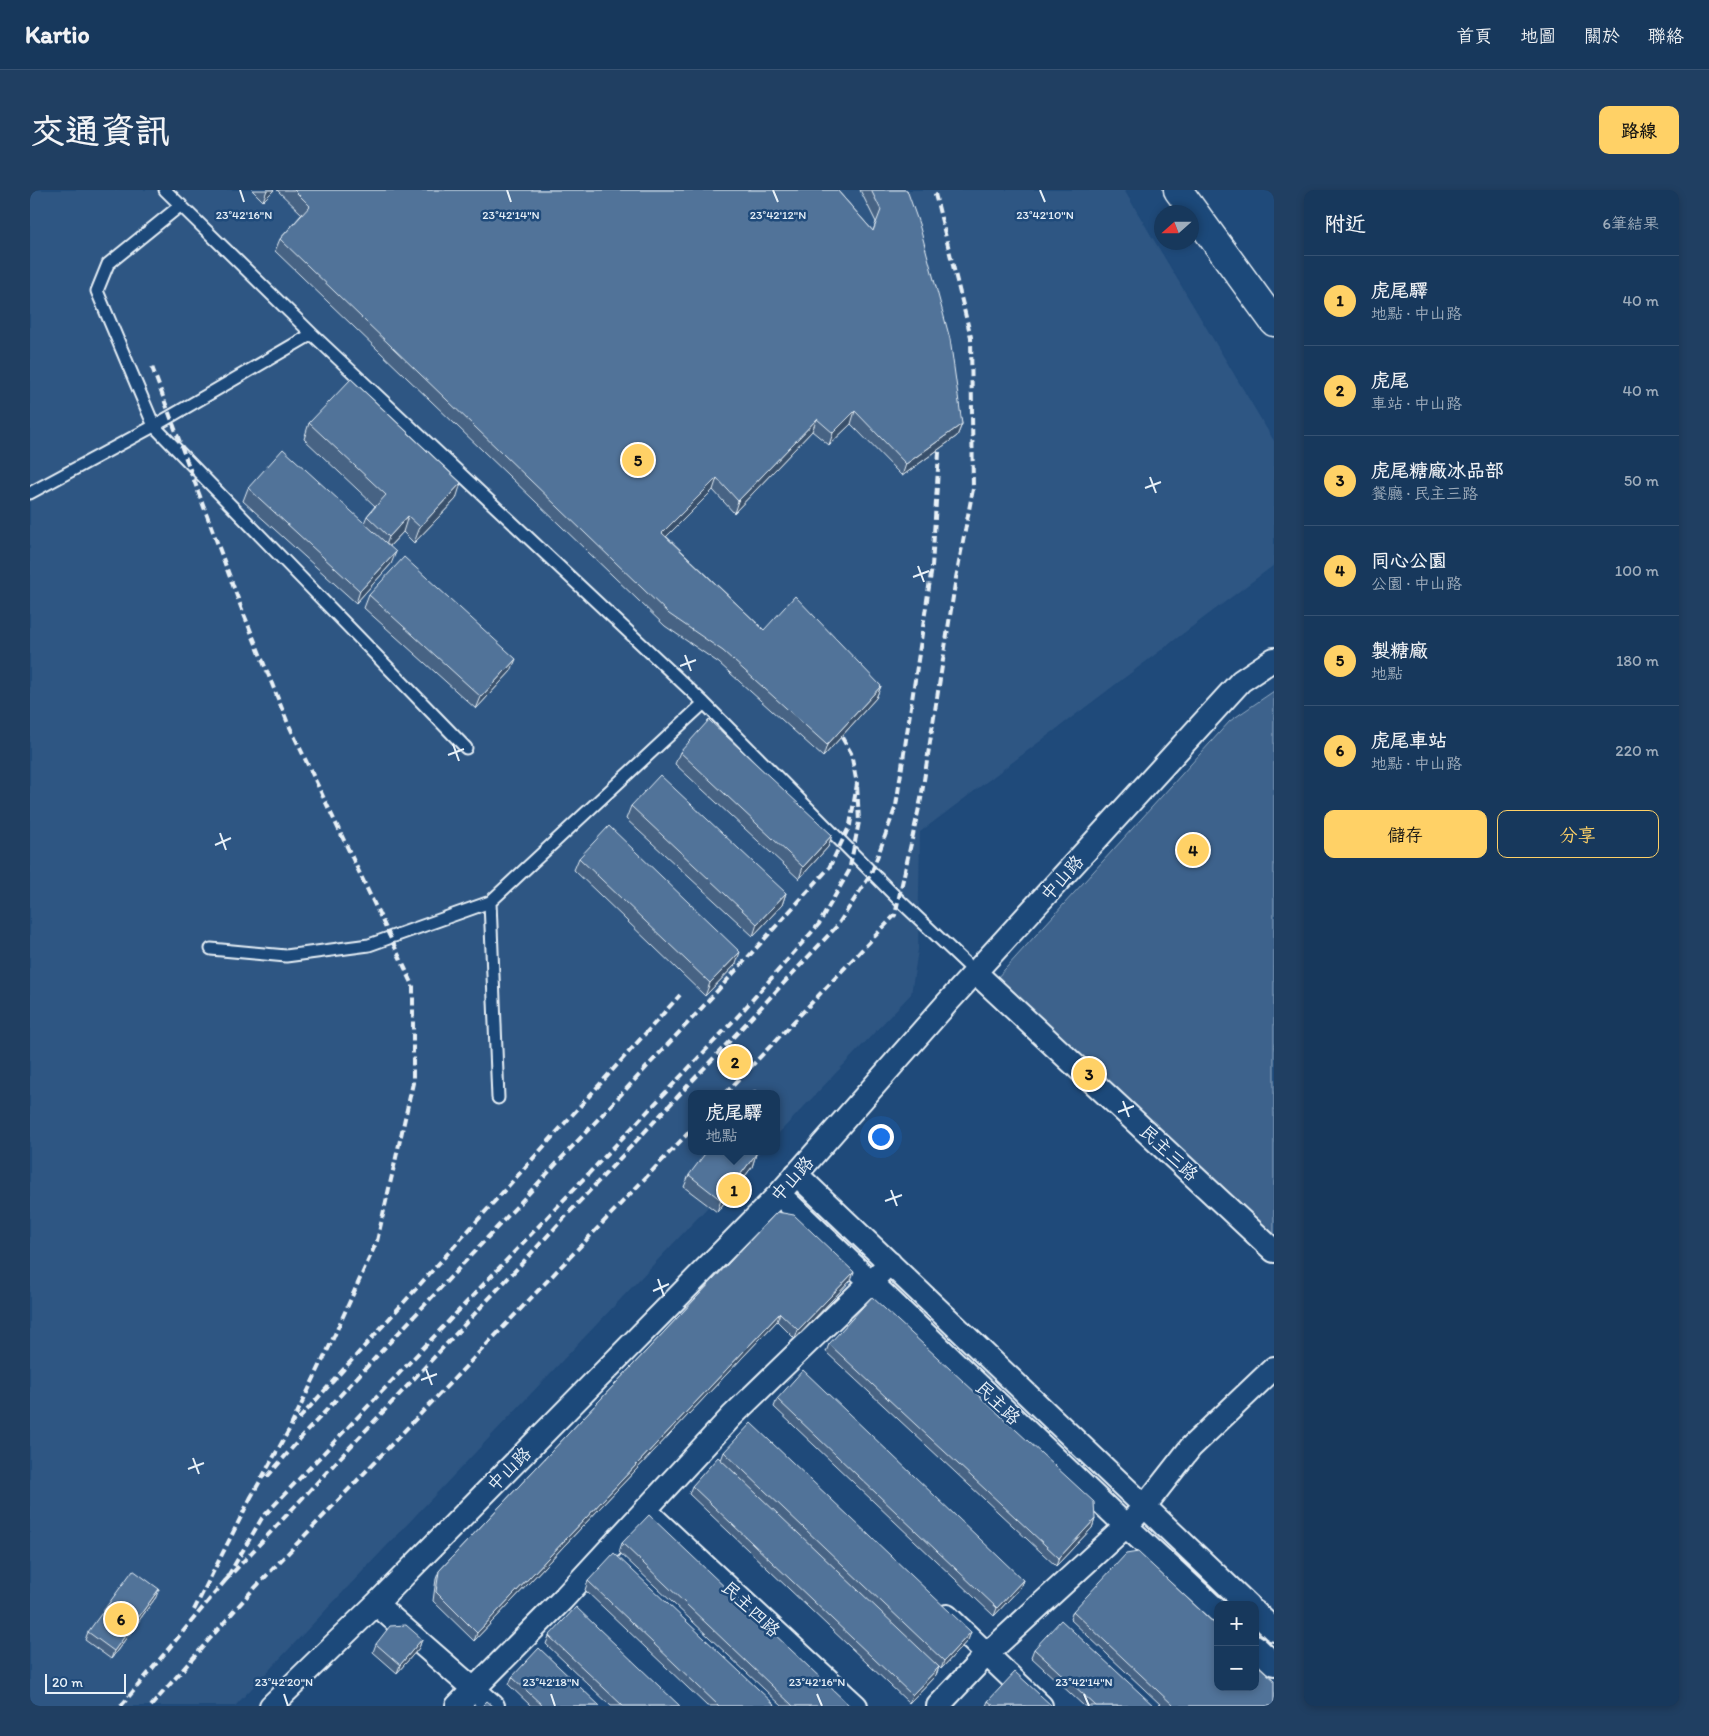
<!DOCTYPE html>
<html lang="zh-TW">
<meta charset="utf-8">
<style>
:root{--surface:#17385c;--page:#203f62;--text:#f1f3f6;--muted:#9eacbb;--line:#365272;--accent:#ffd166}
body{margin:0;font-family:Itim,"LXGW WenKai TC",sans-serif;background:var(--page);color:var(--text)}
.controls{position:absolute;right:15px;bottom:15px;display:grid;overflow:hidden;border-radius:10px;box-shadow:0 2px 8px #0003}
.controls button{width:45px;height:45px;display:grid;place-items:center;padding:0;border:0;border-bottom:1px solid var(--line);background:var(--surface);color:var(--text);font:25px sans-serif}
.compass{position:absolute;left:1124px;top:15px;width:45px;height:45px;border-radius:50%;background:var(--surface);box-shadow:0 2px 8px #0003;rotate:249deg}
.scale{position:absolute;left:15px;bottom:12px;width:81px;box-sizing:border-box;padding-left:5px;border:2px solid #e8f1f8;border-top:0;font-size:14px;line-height:18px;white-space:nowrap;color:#e8f1f8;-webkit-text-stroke:4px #1f4a7a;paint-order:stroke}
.you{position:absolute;left:850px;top:946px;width:18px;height:18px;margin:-12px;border:4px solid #fff;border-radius:50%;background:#1a73e8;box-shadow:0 0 0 8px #1a73e833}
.badge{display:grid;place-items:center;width:32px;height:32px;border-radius:50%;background:var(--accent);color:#111;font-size:16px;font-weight:700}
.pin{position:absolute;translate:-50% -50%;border:2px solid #fff;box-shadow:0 1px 5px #0006}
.popup{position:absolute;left:658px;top:900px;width:92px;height:65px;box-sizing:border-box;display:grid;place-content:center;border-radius:10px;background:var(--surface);filter:drop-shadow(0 1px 4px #0005);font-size:16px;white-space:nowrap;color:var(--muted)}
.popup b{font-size:19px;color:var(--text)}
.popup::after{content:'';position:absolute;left:50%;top:100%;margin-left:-10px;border:10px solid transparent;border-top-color:var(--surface)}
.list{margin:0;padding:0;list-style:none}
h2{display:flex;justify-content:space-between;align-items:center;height:65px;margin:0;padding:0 20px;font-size:21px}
h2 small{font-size:16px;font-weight:400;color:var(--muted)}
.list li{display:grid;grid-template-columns:32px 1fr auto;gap:15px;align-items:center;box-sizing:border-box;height:90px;padding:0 20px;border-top:1px solid var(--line)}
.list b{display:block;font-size:19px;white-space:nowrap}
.list p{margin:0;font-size:16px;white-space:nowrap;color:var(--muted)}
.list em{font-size:16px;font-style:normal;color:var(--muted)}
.actions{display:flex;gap:10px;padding:15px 20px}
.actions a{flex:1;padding:11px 0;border:1px solid var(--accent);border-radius:10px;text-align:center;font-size:18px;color:var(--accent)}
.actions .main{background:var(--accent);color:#111}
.map{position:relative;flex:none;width:1244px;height:1516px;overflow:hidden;border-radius:10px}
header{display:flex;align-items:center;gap:30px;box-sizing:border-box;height:70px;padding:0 25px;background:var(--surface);border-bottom:1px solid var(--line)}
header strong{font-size:24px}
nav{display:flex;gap:28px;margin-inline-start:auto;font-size:18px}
.intro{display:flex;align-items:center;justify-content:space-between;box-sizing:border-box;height:120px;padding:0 30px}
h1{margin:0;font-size:35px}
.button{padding:12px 22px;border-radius:10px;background:var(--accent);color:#111;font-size:18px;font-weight:700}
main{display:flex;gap:30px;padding:0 30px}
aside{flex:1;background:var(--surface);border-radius:10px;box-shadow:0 2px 8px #0003}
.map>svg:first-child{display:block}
</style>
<header>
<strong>Kartio</strong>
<nav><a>首頁</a><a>地圖</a><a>關於</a><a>聯絡</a></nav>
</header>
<div class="intro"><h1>交通資訊</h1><a class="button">路線</a></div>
<main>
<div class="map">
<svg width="1244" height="1516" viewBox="0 0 1244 1516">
<rect width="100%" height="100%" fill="#1f4a7a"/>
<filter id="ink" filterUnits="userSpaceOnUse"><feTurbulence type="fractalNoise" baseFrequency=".02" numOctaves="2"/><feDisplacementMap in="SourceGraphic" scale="10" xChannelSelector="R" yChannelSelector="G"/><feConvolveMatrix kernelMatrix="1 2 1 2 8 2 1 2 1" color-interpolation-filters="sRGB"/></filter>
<g filter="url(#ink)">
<!-- built -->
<path fill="#2e5683" d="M0,0H1094L1244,251V375L890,642L888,760L881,804L747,945L746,904H662V961H731L205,1516H0Z"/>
<!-- green -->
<path fill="#3c628c" stroke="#92aac2" d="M1244,501V1044L966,789L1200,531Z"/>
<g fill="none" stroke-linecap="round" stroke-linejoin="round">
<!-- lane casing -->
<g stroke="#e8f1f8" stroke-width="15">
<path id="lane" d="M135,0L282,144L674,513L869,710L946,783
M151,15L78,74L67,101L124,236L436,558
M0,303L124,236L282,144
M460,712L468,908
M181,759L256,766L339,755L460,712L674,513"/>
</g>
<!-- street casing -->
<g stroke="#e8f1f8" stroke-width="26">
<path id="street" d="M946,783L1244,1061
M766,984L1218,1415
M749,1004L1096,1336L1188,1421
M616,1321L826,1516
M346,1414L463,1516
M1225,1422L1244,1440
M917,1426L1011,1516
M1225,1456L1244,1474
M241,1516L346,1414L749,1004L918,812L1211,491L1244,469
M427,1516L532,1410L702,1226L860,1073
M908,1516L957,1464L1096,1336L1114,1317L1161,1257L1244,1178"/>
</g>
<!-- secondary casing -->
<g stroke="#e8f1f8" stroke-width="31">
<path id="secondary" d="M1148,0L1244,132"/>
</g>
<!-- lane -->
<use href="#lane" stroke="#1f4a7a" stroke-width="11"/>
<!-- street -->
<use href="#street" stroke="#1f4a7a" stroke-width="22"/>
<!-- secondary -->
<use href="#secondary" stroke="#1f4a7a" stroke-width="28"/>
<!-- rail -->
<path stroke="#e8f1f8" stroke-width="4" stroke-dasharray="8 4" stroke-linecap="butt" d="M122,177L211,417L257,531L383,795V893L347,1051L301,1153L259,1240L221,1307
M695,904L865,725L891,609L926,388L943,299L941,147L904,0
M269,1229L650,805
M237,1287L276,1242L669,821L799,678L820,635L827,594L821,563L810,544
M195,1391L807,736L841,684L866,616L902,377L910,246
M164,1420L221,1307L224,1302
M91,1516L195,1391L232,1328L708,826L789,734L819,681L829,632L827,594
M121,1516L219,1404L662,939"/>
</g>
<!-- wall -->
<path fill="#466384" stroke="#e8f1f8" d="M222,0H244L233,11Z
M247,0H807L843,41L846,32L830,0H877L932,234L927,246L872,286L821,234L799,255L782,241L704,323L683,300L636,346L734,440L851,496L846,508L793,567L689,473L635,436L245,61L250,49L272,24Z
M279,233L426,309L384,353L373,342L360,356L361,374L326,413L213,311L218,298L334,333L337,326L345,316L274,249Z
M339,405L481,481L446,519L334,418Z
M650,562L802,645L798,657L769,689L645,574Z
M601,616L756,703L752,715L723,746L596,629Z
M549,668L706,774L675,806L544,680Z
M726,964L722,977L687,1022L654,997L659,985Z
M747,1022L821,1090L765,1149L747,1131L444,1451L403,1411L406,1389L409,1381Z
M799,1154L1065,1329L1062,1338L1026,1376L796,1162Z
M747,1209L993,1390L990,1398L964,1426L744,1217Z
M694,1262L941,1442L938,1450L911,1479L909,1477L906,1485L879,1513L659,1304L662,1296L691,1270Z
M592,1353L820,1516H752L589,1362Z
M558,1391L746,1516H677L555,1400Z
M126,1407L81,1469L55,1450L58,1442Z
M1043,1421L1244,1516H1132L1040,1429Z
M519,1446L650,1516H581L516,1454Z
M392,1449L389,1458L367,1483L343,1462L346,1454Z
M1004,1459L1124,1516H1054L1001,1467Z
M482,1487L570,1516H501L479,1495Z
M958,1511L1022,1516H956Z"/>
<!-- shaded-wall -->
<path fill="#39506b" stroke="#e8f1f8" d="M237,0H244L233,11Z
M825,221L821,234L799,255L803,243Z
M787,229L782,241L704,323L708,311Z
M932,234L927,246L872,286L876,274Z
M687,288L683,300L628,355L632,343Z
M431,293L426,309L384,353L390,337Z
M378,326L373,342L353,363L359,347Z
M366,362L361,374L326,413L330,401Z
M486,469L481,481L446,519L451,507Z
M851,496L846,508L793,567L797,555Z
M802,645L798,657L769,689L773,677Z
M756,703L752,715L723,746L727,734Z
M710,762L706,774L675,806L680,793Z
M726,964L722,977L687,1022L691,1010Z
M824,1082L821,1090L765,1149L768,1140Z
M750,1123L747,1131L444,1451L447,1443Z
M1065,1329L1062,1338L1026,1376L1029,1368Z
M993,1390L990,1398L964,1426L967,1418Z
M129,1399L126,1407L81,1469L84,1461Z
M941,1442L938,1450L911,1479L914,1471Z
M392,1449L389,1458L367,1483L370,1475Z
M909,1477L906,1485L879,1513L882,1505Z"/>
<!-- building -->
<path fill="#517399" stroke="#e8f1f8" d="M264,0H807L843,41L851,20L841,0H877L889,34L920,149L932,234L876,274L825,221L803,243L787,229L708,311L687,288L632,343L734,440L765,406L851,496L797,555L693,461L639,424L250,49L280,16Z
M321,189L431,293L390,337L378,326L359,347L337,326L356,305L279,233Z
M253,259L366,362L330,401L218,298Z
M374,367L486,469L451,507L339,405Z
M679,530L802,645L773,677L650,562Z
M630,585L756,703L727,734L601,616Z
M579,636L710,762L680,793L549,668Z
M725,900L729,904H722Z
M677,961H724L726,964L691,1010L659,985Z
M747,1022L764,1025L824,1082L768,1140L750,1123L447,1443L406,1402L409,1381Z
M842,1107L1064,1312L1065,1329L1029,1368L799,1154Z
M773,1180L993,1390L967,1418L747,1209Z
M721,1233L941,1442L914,1471L694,1262Z
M688,1267L909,1477L882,1505L662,1296Z
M619,1325L820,1516H763L592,1353Z
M1108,1362L1188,1437V1497H1225V1473L1244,1490V1516H1144L1043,1421L1096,1364Z
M584,1363L746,1516H689L558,1391Z
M103,1380L129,1399L84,1461L58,1442Z
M546,1417L650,1516H593L519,1446Z
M1031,1430L1124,1516H1066L1004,1459Z
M376,1435L392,1449L370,1475L346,1454L360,1436Z
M509,1458L570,1516H513L482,1487Z
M985,1482L1022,1516H964L958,1511Z
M457,1511L463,1516H452Z"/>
</g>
<!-- ticks -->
<path fill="none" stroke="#e8f1f8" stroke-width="2" d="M210,0L214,12M477,0L481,12M743,0L748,12M1010,0L1015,12M1120,287L1126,303M1115,298L1131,292M888,376L894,392M883,387L899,381M655,465L661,481M650,476L666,470M423,554L429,571M418,565L434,559M190,643L196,660M185,655L201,648M1093,911L1099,927M1088,922L1104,916M861,1000L867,1016M855,1011L872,1005M628,1089L634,1106M623,1101L639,1094M396,1179L402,1195M391,1190L407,1184M163,1268L169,1284M158,1279L174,1273M254,1504L258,1516M521,1504L525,1516M787,1504L792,1516M1054,1504L1059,1516"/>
<g text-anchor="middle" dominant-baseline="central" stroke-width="5" stroke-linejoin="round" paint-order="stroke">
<!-- street labels -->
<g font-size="18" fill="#e8f1f8" stroke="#1f4a7a">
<text transform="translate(1032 688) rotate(-48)">中山路</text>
<text transform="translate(1139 963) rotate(43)">民主三路</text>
<text transform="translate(762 989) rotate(-48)">中山路</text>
<text transform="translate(968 1213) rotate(44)">民主路</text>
<text transform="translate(479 1279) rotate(-45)">中山路</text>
<text transform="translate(721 1419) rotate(43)">民主四路</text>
</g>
</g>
<g font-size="12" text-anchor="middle" fill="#e8f1f8" stroke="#1f4a7a" stroke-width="5" stroke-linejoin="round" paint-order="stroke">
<text x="214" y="29">23°42'16"N</text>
<text x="481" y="29">23°42'14"N</text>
<text x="748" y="29">23°42'12"N</text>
<text x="1015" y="29">23°42'10"N</text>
<text x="254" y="1496">23°42'20"N</text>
<text x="521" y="1496">23°42'18"N</text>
<text x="787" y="1496">23°42'16"N</text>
<text x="1054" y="1496">23°42'14"N</text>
</g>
</svg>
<div class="controls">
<button>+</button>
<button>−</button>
</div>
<svg class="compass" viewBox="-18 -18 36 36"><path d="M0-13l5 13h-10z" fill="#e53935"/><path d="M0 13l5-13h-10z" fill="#9eacbb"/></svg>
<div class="scale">20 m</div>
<div class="you"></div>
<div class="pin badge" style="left:704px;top:1000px">1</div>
<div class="popup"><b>虎尾驛</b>地點</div>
<div class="pin badge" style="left:705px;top:872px">2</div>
<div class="pin badge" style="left:1059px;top:884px">3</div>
<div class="pin badge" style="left:1163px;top:660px">4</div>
<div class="pin badge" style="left:608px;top:270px">5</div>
<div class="pin badge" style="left:91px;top:1429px">6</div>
</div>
<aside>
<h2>附近<small>6筆結果</small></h2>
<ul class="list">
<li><span class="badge">1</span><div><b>虎尾驛</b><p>地點 · 中山路</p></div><em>40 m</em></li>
<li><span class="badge">2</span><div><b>虎尾</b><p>車站 · 中山路</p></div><em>40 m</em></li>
<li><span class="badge">3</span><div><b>虎尾糖廠冰品部</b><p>餐廳 · 民主三路</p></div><em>50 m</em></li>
<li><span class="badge">4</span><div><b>同心公園</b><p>公園 · 中山路</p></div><em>100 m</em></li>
<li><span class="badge">5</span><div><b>製糖廠</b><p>地點</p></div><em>180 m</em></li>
<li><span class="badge">6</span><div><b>虎尾車站</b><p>地點 · 中山路</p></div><em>220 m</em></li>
</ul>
<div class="actions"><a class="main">儲存</a><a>分享</a></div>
</aside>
</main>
